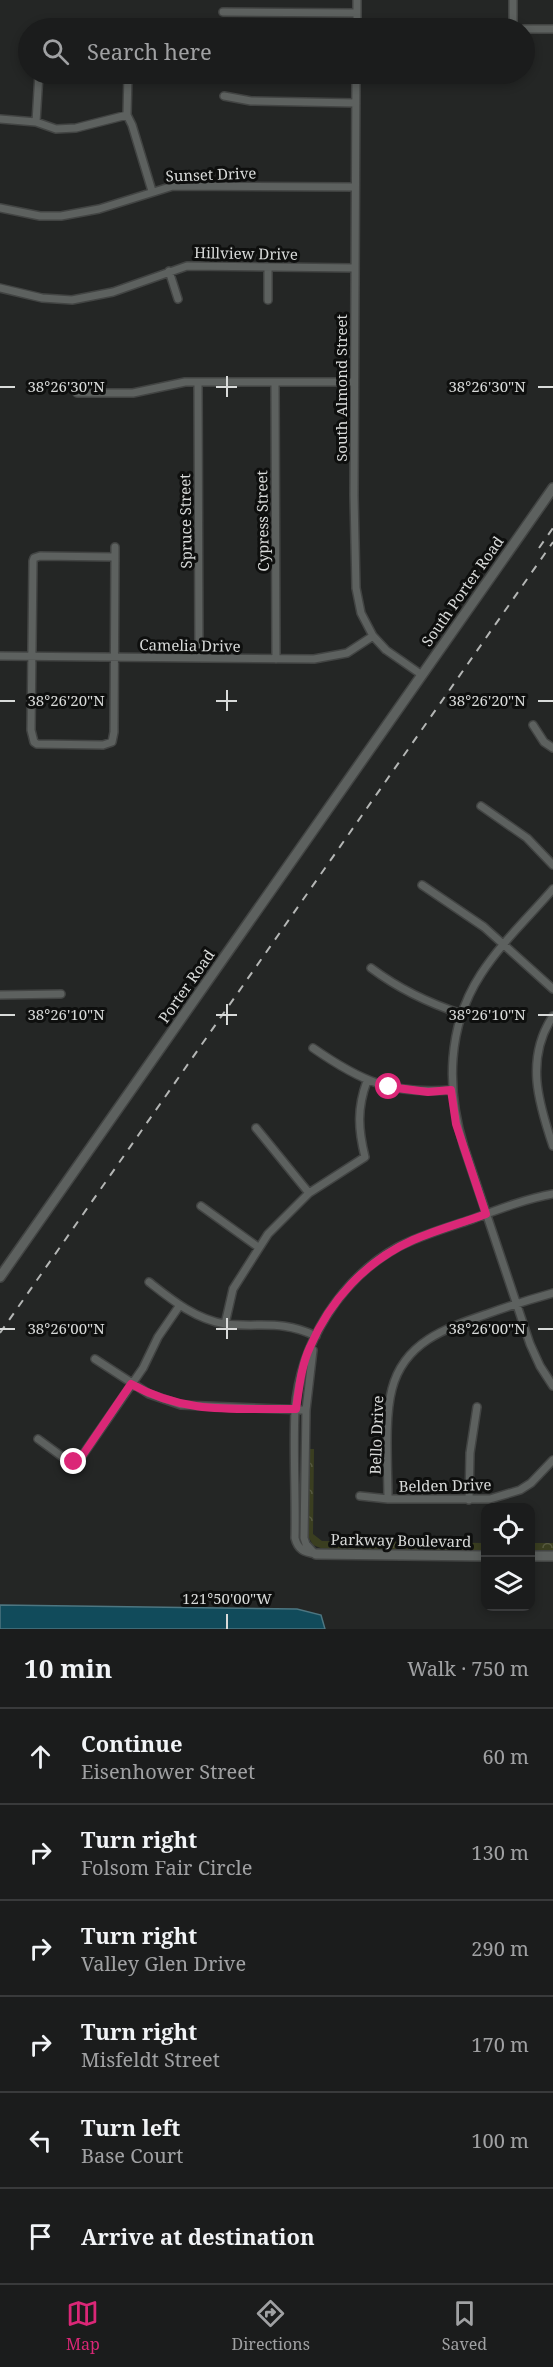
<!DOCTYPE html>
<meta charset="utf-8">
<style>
:root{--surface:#1b1c1c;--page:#242525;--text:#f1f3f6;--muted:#a0a1a3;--line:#393a3b;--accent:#db2777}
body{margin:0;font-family:"Noto Serif",serif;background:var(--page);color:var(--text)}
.controls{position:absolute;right:18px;bottom:18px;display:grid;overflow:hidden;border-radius:12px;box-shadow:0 3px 9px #0003}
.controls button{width:54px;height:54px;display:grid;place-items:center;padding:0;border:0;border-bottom:2px solid var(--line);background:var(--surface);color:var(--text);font:30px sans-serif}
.stop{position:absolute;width:18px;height:18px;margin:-14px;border:4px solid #db2777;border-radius:50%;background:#fff}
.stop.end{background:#db2777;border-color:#fff;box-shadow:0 2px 6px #0008}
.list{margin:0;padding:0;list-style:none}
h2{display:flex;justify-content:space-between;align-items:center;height:78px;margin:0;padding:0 24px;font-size:26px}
h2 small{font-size:20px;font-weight:400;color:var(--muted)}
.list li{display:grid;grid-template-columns:39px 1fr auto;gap:18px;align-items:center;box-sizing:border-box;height:96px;padding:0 24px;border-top:2px solid var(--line)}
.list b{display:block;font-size:22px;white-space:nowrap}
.list p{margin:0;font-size:20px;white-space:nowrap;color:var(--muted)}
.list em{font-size:20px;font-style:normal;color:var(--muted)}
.icon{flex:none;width:33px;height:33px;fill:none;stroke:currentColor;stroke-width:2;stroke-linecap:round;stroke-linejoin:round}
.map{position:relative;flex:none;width:553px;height:1629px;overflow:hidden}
.search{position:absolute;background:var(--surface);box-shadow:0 3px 9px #0003;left:18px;right:18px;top:18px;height:66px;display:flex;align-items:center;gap:15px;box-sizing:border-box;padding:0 21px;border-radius:33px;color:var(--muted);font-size:22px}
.sheet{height:654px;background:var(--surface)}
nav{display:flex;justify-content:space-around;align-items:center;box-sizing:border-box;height:84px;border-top:2px solid var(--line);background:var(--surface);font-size:16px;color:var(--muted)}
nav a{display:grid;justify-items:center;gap:3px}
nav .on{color:var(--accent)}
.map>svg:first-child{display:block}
</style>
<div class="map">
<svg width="553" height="1629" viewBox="0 0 553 1629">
<defs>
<pattern id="forest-crowns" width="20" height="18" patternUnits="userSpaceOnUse" patternTransform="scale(1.5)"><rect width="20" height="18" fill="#3a3e20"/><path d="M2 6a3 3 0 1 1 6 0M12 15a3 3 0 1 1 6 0" fill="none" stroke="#565940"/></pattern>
</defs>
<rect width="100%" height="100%" fill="#242625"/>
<!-- forest -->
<path fill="url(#forest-crowns)" d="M310,1449H314L313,1534L322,1541L485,1543V1551L323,1549L313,1545L308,1536Z
M531,1543H553V1551H531Z"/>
<!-- water -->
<path fill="#114b5b" stroke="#4d7681" stroke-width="1.5" d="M0,1605L297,1609L321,1615L325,1629H0Z"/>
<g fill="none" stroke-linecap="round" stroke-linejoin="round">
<!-- street casing -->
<g stroke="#424443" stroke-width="10">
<path id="street" d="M223,12L357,13
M357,27L486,28
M357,28V0
M513,28V0
M524,29H553
M128,74L127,115L132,125L152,191
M356,74L354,496L356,588L361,613L373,636L386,650L422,675
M224,96L251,101L356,103
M0,119L36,122L56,129L76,128L127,115
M36,122L39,74
M0,208L40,216H61L99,209L173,186L355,187
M169,271L178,299
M0,288L42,298L72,300L113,292L187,266L355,268
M268,300V267
M198,382L199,658
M275,383L276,659
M77,393H133L185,382H354
M115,547V557L114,732L112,742L103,745L37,744L34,742L31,730L33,561L34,558L40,556L115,557
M0,656L314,659L347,653L373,636
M533,725L544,742L553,748
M481,806L527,838L553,865
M422,885L484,927L553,989
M553,889C529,917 501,943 481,974C447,1026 446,1089 464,1147L530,1344L540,1366L553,1386
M371,968C399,989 428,1003 462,1014
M0,995L61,994
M553,1016C525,1058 538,1102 553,1146
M313,1048C362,1082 390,1094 451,1090
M256,1128L309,1193
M201,1206L258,1247
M149,1282C172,1300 195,1319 225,1324C260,1328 280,1319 316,1336
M225,1324L233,1289L268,1234L309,1193L365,1157C358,1129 357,1108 367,1081
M313,1350L306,1410L304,1538L306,1544L315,1554
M95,1359L149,1394L181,1405L306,1410
M38,1439L64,1458L74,1462L82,1456L143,1368L158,1337L180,1305
M360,1496L388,1499H490L520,1490L531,1483L553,1460
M388,1499C388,1467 384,1419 392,1389C404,1342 446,1328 487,1314C509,1306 531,1299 553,1293
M469,1500L470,1453L477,1407
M316,1554C304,1552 298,1550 295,1538C296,1495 293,1452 295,1410C300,1344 340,1279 398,1247C421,1235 446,1228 470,1220C497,1210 525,1199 553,1194"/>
</g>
<!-- secondary casing -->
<g stroke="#424443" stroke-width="12">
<path id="secondary" d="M0,1277L553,488
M316,1554L486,1556
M530,1556H553"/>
</g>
<!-- street -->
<use href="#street" stroke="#5d615f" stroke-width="7"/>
<!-- secondary -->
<use href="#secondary" stroke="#5d615f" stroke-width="9"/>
<!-- rail -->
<path stroke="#b4b6b5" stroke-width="2" stroke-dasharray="8 8" stroke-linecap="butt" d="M539,548L553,528
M0,1333L553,542"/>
</g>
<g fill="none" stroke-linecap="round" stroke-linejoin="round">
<!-- route -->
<path stroke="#db2777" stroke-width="8" d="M74,1462L82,1456L131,1384C186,1415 235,1408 296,1409C299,1389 301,1366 310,1347C330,1300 366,1261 413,1240C436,1230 462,1223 486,1214L456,1124L451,1090L428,1092L389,1087"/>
</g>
<!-- ticks -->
<path fill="none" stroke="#d8dad9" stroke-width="2" d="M227,376V397M0,387H15M216,387H237M538,387H553M227,690V711M0,701H15M216,701H237M538,701H553M227,1004V1025M0,1015H15M216,1015H237M538,1015H553M227,1318V1339M0,1329H15M216,1329H237M538,1329H553M227,1614V1629"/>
<g text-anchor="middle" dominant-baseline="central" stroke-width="6" stroke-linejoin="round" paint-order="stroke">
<!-- street labels -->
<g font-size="15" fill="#d8dad9" stroke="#0e0f0e">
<text transform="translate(211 174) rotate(-2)">Sunset Drive</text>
<text transform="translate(246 253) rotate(1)">Hillview Drive</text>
<text transform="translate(341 388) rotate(-90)">South Almond Street</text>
<text transform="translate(185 521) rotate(-91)">Spruce Street</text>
<text transform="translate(262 521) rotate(-91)">Cypress Street</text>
<text transform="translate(462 591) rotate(-55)">South Porter Road</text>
<text transform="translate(190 645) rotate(1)">Camelia Drive</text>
<text transform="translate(186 986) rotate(-55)">Porter Road</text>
<text transform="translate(376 1435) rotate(-88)">Bello Drive</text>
<text transform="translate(445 1485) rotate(-1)">Belden Drive</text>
<text transform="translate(401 1540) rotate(1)">Parkway Boulevard</text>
</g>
</g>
<g font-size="15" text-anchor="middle" fill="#d8dad9" stroke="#0e0f0e" stroke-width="6" stroke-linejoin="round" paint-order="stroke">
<text x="66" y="392">38°26'30"N</text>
<text x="487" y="392">38°26'30"N</text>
<text x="66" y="706">38°26'20"N</text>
<text x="487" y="706">38°26'20"N</text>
<text x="66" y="1020">38°26'10"N</text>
<text x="487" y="1020">38°26'10"N</text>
<text x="66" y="1334">38°26'00"N</text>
<text x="487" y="1334">38°26'00"N</text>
<text x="227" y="1604">121°50'00"W</text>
</g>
</svg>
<div class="controls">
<button><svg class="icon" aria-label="locate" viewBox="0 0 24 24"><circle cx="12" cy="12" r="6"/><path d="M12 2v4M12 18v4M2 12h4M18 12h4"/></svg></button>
<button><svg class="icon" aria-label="layers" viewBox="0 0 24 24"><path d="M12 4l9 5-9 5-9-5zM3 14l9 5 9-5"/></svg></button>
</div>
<div class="stop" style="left:389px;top:1087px"></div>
<div class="stop end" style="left:74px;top:1462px"></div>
<div class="search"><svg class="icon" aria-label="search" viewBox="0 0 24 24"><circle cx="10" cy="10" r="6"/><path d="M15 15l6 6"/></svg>Search here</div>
</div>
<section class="sheet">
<h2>10 min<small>Walk · 750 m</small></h2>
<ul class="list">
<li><svg class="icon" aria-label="ahead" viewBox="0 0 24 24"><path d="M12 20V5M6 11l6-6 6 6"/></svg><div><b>Continue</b><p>Eisenhower Street</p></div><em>60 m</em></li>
<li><svg class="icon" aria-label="right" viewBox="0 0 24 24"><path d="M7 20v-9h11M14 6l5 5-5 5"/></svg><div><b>Turn right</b><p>Folsom Fair Circle</p></div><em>130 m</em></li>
<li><svg class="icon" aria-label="right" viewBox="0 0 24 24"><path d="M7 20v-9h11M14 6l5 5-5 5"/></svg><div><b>Turn right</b><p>Valley Glen Drive</p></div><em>290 m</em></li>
<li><svg class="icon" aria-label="right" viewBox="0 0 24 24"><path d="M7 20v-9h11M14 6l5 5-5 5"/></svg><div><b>Turn right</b><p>Misfeldt Street</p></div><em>170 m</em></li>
<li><svg class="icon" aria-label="left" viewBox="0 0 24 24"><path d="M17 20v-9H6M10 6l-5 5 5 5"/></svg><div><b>Turn left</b><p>Base Court</p></div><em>100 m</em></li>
<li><svg class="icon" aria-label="arrive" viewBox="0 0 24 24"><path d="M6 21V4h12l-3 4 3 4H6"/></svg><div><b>Arrive at destination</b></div></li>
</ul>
</section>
<nav>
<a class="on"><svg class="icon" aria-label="map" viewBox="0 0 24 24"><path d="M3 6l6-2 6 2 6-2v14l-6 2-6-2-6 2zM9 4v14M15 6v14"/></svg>Map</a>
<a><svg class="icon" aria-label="directions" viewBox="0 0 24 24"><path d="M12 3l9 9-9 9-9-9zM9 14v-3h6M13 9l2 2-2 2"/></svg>Directions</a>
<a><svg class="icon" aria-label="saved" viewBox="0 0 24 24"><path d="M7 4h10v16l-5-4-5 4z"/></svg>Saved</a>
</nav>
